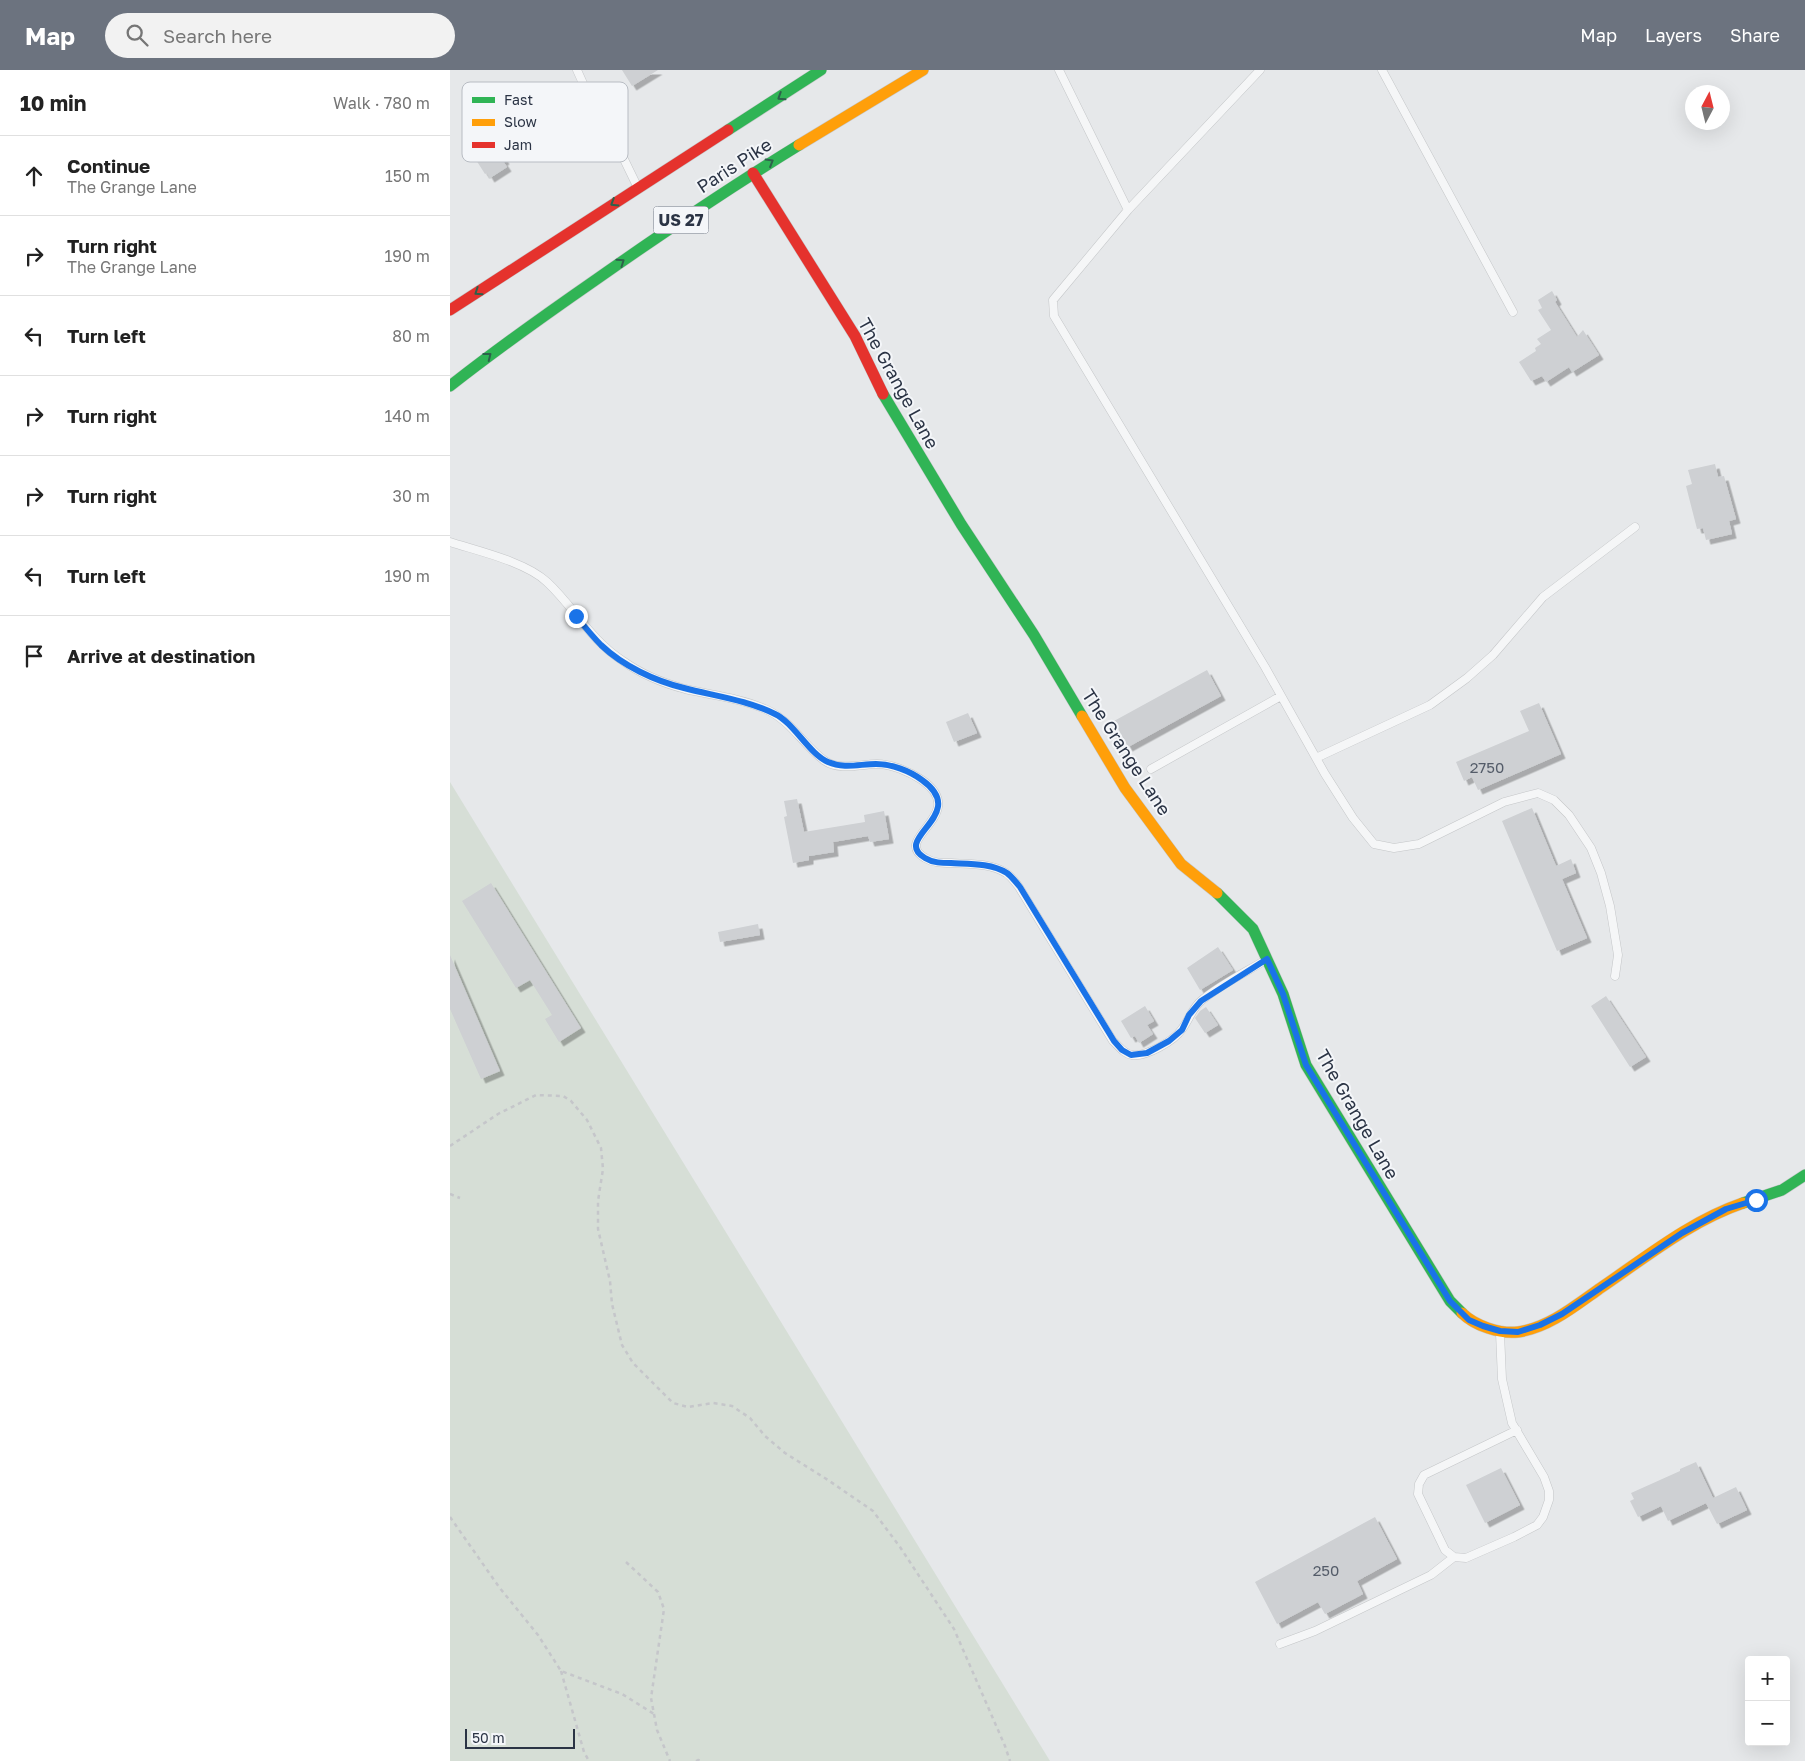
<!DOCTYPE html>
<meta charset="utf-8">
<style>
:root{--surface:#fff;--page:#f2f2f2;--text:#222;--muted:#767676;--line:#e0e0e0;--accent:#6c737f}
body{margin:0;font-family:"Golos Text",sans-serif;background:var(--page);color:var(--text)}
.controls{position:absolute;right:15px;bottom:15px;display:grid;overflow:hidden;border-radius:5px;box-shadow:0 5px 20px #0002}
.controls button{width:45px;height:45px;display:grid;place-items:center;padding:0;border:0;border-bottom:1px solid var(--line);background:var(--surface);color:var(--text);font:25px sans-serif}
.compass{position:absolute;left:1235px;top:15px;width:45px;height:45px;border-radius:50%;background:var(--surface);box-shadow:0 5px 20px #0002;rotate:7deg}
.scale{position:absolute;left:15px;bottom:12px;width:110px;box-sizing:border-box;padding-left:5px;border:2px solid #2b3445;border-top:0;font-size:14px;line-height:18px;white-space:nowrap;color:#2b3445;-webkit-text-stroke:4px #f4f6f9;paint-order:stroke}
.stop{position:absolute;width:15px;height:15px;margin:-11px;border:4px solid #1a73e8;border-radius:50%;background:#fff}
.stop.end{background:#1a73e8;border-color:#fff;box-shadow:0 1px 5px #0008}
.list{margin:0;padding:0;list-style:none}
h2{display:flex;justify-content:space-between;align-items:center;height:65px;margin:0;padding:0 20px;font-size:21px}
h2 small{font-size:16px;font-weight:400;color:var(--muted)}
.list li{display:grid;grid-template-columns:32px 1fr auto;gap:15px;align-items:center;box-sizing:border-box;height:80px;padding:0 20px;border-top:1px solid var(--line)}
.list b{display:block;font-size:19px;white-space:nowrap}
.list p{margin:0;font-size:16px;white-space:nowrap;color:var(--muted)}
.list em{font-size:16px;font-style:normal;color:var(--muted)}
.icon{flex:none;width:28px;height:28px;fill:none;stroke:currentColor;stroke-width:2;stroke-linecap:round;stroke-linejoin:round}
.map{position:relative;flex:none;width:1355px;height:1691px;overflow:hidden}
header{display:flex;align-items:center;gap:30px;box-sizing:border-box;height:70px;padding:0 25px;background:var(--accent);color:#fff}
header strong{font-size:24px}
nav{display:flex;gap:28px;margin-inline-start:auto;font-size:18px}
.search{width:350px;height:45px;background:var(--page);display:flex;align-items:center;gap:12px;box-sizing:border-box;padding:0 18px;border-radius:28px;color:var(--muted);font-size:19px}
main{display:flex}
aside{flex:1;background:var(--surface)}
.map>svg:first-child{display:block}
</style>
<header>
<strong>Map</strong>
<div class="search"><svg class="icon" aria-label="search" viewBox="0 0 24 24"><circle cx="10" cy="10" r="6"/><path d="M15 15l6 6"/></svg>Search here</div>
<nav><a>Map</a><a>Layers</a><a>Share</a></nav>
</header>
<main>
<aside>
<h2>10 min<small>Walk · 780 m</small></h2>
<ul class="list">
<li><svg class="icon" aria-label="ahead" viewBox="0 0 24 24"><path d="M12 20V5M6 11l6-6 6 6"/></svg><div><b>Continue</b><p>The Grange Lane</p></div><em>150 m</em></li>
<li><svg class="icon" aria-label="right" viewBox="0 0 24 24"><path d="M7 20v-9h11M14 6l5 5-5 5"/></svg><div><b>Turn right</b><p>The Grange Lane</p></div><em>190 m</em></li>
<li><svg class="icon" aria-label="left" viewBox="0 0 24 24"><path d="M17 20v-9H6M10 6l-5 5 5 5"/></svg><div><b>Turn left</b></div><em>80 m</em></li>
<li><svg class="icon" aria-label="right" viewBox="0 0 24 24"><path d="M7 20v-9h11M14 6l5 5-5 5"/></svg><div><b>Turn right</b></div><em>140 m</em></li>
<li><svg class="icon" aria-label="right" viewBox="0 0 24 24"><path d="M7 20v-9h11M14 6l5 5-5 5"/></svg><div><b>Turn right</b></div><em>30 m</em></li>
<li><svg class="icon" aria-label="left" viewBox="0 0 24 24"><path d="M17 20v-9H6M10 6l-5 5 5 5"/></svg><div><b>Turn left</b></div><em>190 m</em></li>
<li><svg class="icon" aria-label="arrive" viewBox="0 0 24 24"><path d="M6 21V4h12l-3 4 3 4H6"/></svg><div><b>Arrive at destination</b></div></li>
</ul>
</aside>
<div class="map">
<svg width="1355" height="1691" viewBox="0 0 1355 1691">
<defs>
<filter id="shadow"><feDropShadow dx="4.5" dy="4.5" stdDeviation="0" flood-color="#0004"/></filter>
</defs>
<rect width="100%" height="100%" fill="#e6e8ea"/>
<!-- green -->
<path fill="#d6ded6" d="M0,712L600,1691H0Z"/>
<!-- building -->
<path fill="#ced0d3" filter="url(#shadow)" d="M172,0H208L182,16Z
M49,51L62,70L49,79L55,90L53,91L57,97L40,108L37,103L35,104L21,82L26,78L24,75L28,73L22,63L33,56L36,59Z
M1102,221L1107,230L1105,232L1127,267L1133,260L1149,285L1122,302L1119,297L1096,312L1092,306L1081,311L1069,292L1086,281L1085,278L1091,274L1087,269L1101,260L1088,240L1092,238L1088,230Z
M1265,394L1268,407L1274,406L1286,449L1279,451L1282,464L1256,470L1253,458L1247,459L1236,416L1242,414L1238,400Z
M757,600L771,626L678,677L664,651Z
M1089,633L1111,684L1028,720L1022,707L1014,711L1006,692L1079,661L1070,641Z
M518,643L527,663L504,672L496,652Z
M347,729L354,762L415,752L414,745L434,741L439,769L420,772L418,766L383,772L384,782L359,786V790L343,793L334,747L337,746L334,731Z
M1082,738L1106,796L1121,789L1126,803L1112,809L1137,868L1107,881L1052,751Z
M41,813L131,958L109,972L95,949L102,945L80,910L66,918L12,831Z
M308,854L310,865L270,872L268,862Z
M768,877L783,900L750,920L737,898Z
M0,885L50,1001L31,1009L0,939Z
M1156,926L1196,987L1180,997L1141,936Z
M695,936L704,951L697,955L703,964L689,973L685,966L681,968L671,951Z
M756,937L768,955L755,963L745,948L750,941Z
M1246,1392L1263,1428L1286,1417L1297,1440L1267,1454L1256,1433L1218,1451L1211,1436L1188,1447L1180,1431L1184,1429L1181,1423L1230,1401V1399Z
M1051,1398L1070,1435L1035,1453L1016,1415Z
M925,1447L947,1489L907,1511L913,1524L875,1544L868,1532L827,1554L805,1512Z"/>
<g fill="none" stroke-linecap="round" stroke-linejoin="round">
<!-- lane casing -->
<g stroke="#c4c6c8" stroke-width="9">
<path id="lane" d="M127,0L136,20L155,50L186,114
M609,0L678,140L603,230L604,246L815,597L875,704L903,748L924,774L944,778L969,774L1054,732L1088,723L1104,730L1119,745L1141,778L1151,803L1160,836L1168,885L1165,906
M932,0L1063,242
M678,140L810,0
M0,472C28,481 76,492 97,512C125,538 139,569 173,591C191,604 213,613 235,619C261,625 290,628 315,639C341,650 353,675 375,691C390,701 410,694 427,694C442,694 460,702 472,710C521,745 440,768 475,788C483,793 492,793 501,793C519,794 541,793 556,803C561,806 565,812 569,817L663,971C669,976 674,984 682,985C696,987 724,971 732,959C739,950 742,938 752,930C770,915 794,903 814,891
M866,688L980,635L1017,608L1043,585L1093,527L1185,457
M701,699L831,626
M1050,1263L1052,1309L1062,1353L1094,1407L1099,1421V1430L1093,1447L1087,1455L1064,1467L1016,1488L1004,1487L995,1480L968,1424L969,1414L974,1405L1067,1360
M830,1574L865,1561L981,1505L1004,1487"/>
</g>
<!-- fast casing -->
<g stroke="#c4c6c8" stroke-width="12">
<path id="fast" d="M278,60L371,0
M0,316C47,279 95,245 144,211C211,164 279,118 349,75
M433,324L511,454L584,565L632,646
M767,823L803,859L833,924L856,995L1000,1231L1012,1243
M1293,1133L1332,1120L1355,1105"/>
</g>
<!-- slow casing -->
<g stroke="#c4c6c8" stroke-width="12">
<path id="slow" d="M349,75L473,0
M632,646L675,718L731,794L767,823
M1012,1243C1025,1256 1050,1264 1068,1262C1098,1258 1125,1236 1149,1219C1195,1188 1240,1151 1293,1133"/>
</g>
<!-- jam casing -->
<g stroke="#c4c6c8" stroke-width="12">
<path id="jam" d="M303,103L405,266L433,324
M0,240L278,60"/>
</g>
<!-- path -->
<path stroke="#c5c6ca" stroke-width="2.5" stroke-dasharray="4 4" stroke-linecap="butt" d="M0,1076L48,1044L86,1025L113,1026L121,1031L137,1050L151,1078L153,1099L148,1131V1159L160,1211L162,1234L172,1275L183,1293L223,1333L238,1337L263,1333L282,1336L300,1348L315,1366L335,1383L378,1410L423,1441L450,1477L504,1559L555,1676L560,1691
M0,1124L10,1128
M0,1447L49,1517L88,1565L111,1601L172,1624L204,1644
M176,1492L208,1522L214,1539L201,1628L207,1660L220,1691
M111,1601L134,1682L139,1691
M246,1691L248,1690L251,1691"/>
<!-- lane -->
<use href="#lane" stroke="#f5f6f7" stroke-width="8"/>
<!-- fast -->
<use href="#fast" stroke="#30b455" stroke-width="11"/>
<!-- slow -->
<use href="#slow" stroke="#ff9f0a" stroke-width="11"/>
<!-- jam -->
<use href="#jam" stroke="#e5322d" stroke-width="11"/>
</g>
<!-- one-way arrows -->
<defs><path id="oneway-chevron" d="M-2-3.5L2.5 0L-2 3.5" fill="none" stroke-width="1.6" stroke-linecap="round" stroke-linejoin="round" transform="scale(1.25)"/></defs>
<g stroke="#2d614b">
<use href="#oneway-chevron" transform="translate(331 27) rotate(147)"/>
<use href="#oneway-chevron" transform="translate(320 92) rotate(-31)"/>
<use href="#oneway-chevron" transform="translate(164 133) rotate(148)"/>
<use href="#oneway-chevron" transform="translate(171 192) rotate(-35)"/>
<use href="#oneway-chevron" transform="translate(28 222) rotate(146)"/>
<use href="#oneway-chevron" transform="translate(38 286) rotate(-38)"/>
</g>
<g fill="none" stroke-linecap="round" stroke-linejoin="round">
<!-- route -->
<path stroke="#1a73e8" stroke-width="6" d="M126,546C134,556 142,566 151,575C173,596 205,611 234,618C265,626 297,630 325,644C344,653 359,684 378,692C394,699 410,694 426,694C442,694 460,701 472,710C521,745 440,768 475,788C483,793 492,793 501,793C519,794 541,793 557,803C561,806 566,812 570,817L664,971L672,980L681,985L697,983L719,971L732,960L739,945L751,931L817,889L833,924L856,995L1000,1231L1019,1250L1033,1256L1050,1261L1068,1262L1090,1255L1112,1244L1232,1163L1276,1139L1306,1130"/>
</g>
<g text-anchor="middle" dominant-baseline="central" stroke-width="4" stroke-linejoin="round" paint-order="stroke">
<!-- number labels -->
<g font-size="15" fill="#545c69">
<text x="1037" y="697">2750</text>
<text x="876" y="1500">250</text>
</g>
<!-- shield labels -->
<rect fill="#f4f6f9" stroke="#676e7b" stroke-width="1" x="203.5" y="136.5" width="55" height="27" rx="4"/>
<g font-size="16" font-weight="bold" fill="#2b3445">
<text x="231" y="150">US 27</text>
</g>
<!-- street labels -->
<g font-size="18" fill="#2b3445" stroke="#f4f6f9">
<text transform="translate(284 95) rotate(-33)">Paris Pike</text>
<text transform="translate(449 313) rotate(61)">The Grange Lane</text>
<text transform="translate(677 682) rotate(57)">The Grange Lane</text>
<text transform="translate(908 1044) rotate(60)">The Grange Lane</text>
</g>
</g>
<!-- legend -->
<rect x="12" y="12" width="166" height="80" rx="8" fill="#f4f6f9" stroke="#b8bcc3" stroke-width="1"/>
<rect x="22" y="27" width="23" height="6" fill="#30b455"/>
<rect x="22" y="49" width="23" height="7" fill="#ff9f0a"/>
<rect x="22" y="72" width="23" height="6" fill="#e5322d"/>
<g font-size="14" fill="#2b3445">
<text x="54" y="35">Fast</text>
<text x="54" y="57">Slow</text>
<text x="54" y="80">Jam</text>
</g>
</svg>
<div class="controls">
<button>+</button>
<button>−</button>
</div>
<svg class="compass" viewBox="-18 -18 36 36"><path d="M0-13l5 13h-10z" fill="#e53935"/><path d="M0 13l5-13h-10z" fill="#767676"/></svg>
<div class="scale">50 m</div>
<div class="stop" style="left:1306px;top:1130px"></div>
<div class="stop end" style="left:126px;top:546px"></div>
</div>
</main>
